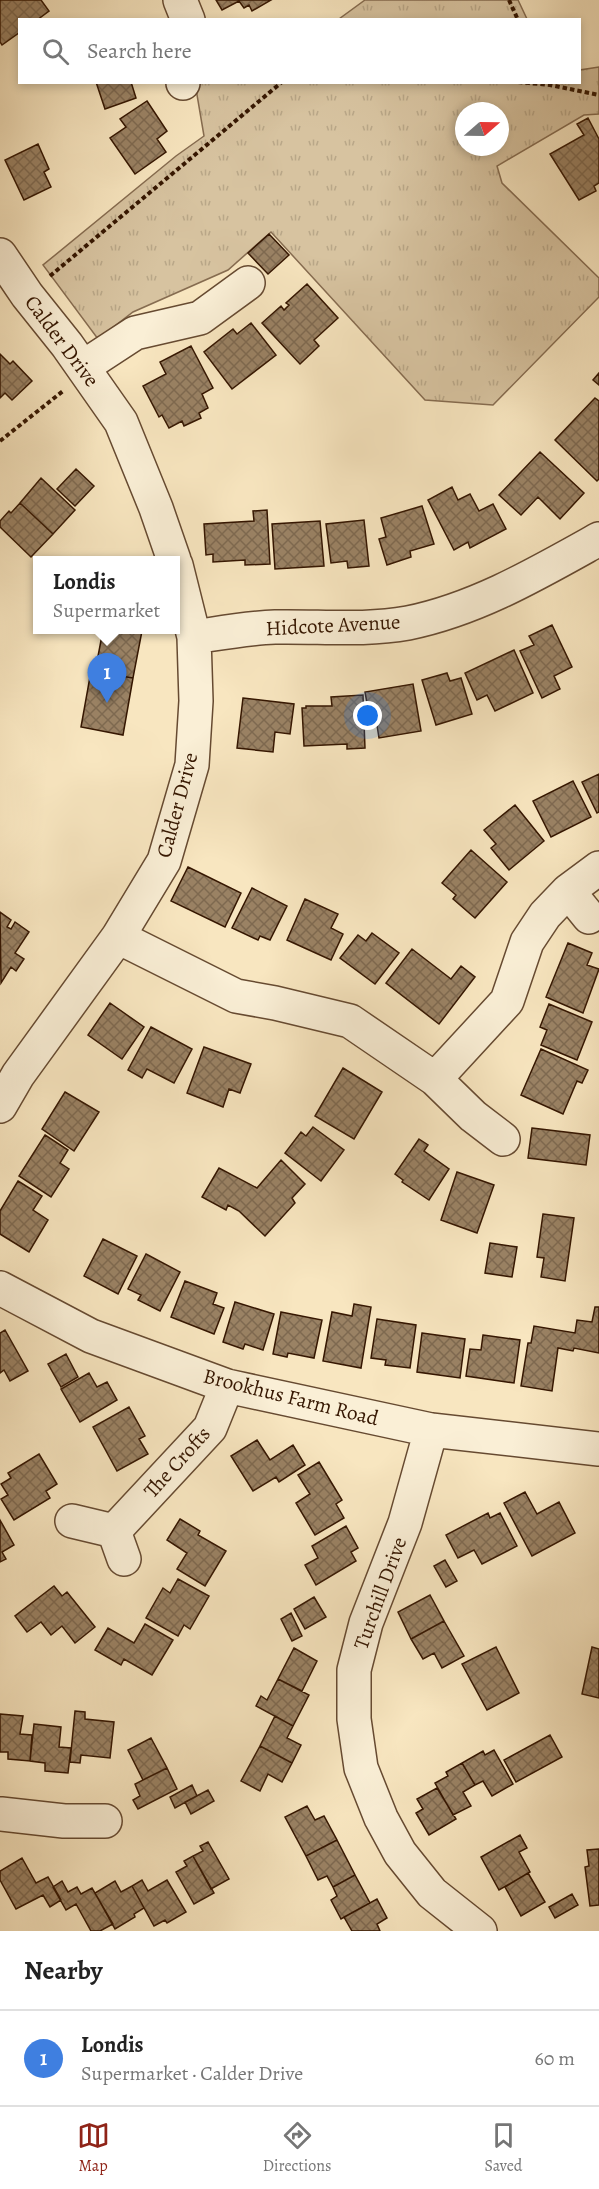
<!DOCTYPE html>
<meta charset="utf-8">
<style>
:root{--surface:#fff;--page:#f2f2f2;--text:#222;--muted:#767676;--line:#e0e0e0;--accent:#8f2418}
body{margin:0;font-family:Alegreya,serif;background:var(--page);color:var(--text)}
.compass{position:absolute;left:455px;top:102px;width:54px;height:54px;border-radius:50%;background:var(--surface);box-shadow:0 3px 9px #0003;rotate:70deg}
.you{position:absolute;left:368px;top:716px;width:21px;height:21px;margin:-15px;border:4px solid #fff;border-radius:50%;background:#1a73e8;box-shadow:0 0 0 9px #1a73e833}
.badge{display:grid;place-items:center;width:39px;height:39px;border-radius:50%;background:var(--accent);color:#fff;font-size:20px;font-weight:700}
.pin{position:absolute;translate:-50% -50px;filter:drop-shadow(0 2px 3px #0008)}
.pin::after{content:'';position:absolute;top:32px;width:21px;height:18px;background:inherit;clip-path:polygon(0 0,100% 0,50% 100%)}
.popup{position:absolute;left:33px;top:556px;width:147px;height:78px;box-sizing:border-box;display:grid;place-content:center;border-radius:0px;background:var(--surface);filter:drop-shadow(0 2px 4px #0005);font-size:20px;white-space:nowrap;color:var(--muted)}
.popup b{font-size:22px;color:var(--text)}
.popup::after{content:'';position:absolute;left:50%;top:100%;margin-left:-12px;border:12px solid transparent;border-top-color:var(--surface)}
.list{margin:0;padding:0;list-style:none}
h2{display:flex;justify-content:space-between;align-items:center;height:78px;margin:0;padding:0 24px;font-size:26px}
h2 small{font-size:20px;font-weight:400;color:var(--muted)}
.list li{display:grid;grid-template-columns:39px 1fr auto;gap:18px;align-items:center;box-sizing:border-box;height:96px;padding:0 24px;border-top:2px solid var(--line)}
.list b{display:block;font-size:22px;white-space:nowrap}
.list p{margin:0;font-size:20px;white-space:nowrap;color:var(--muted)}
.list em{font-size:20px;font-style:normal;color:var(--muted)}
.icon{flex:none;width:33px;height:33px;fill:none;stroke:currentColor;stroke-width:2;stroke-linecap:round;stroke-linejoin:round}
.map{position:relative;flex:none;width:599px;height:1931px;overflow:hidden}
.search{position:absolute;background:var(--surface);box-shadow:0 3px 9px #0003;left:18px;right:18px;top:18px;height:66px;display:flex;align-items:center;gap:15px;box-sizing:border-box;padding:0 21px;border-radius:0px;color:var(--muted);font-size:22px}
.sheet{height:174px;background:var(--surface)}
nav{display:flex;justify-content:space-around;align-items:center;box-sizing:border-box;height:84px;border-top:2px solid var(--line);background:var(--surface);font-size:16px;color:var(--muted)}
nav a{display:grid;justify-items:center;gap:3px}
nav .on{color:var(--accent)}
.map>svg:first-child{display:block}
</style>
<div class="map">
<svg width="599" height="1931" viewBox="0 0 599 1931">
<defs>
<pattern id="park-tufts" width="24" height="20" patternUnits="userSpaceOnUse" patternTransform="scale(1.5)"><rect width="24" height="20" fill="#d7c3a0"/><path d="M3 7l-1-3M5 7V3M7 7l1-3M15 17l-1-3M17 17v-4M19 17l1-3" fill="none" stroke="#b9a788"/></pattern>
<pattern id="building-cross-hatch" width="8" height="8" patternUnits="userSpaceOnUse" patternTransform="scale(1.5)"><rect width="8" height="8" fill="#9a8264"/><path d="M0 0l8 8M0 8l8-8" fill="none" stroke="#7e6950"/></pattern>
</defs>
<rect width="100%" height="100%" fill="#f8e6c0"/>
<filter id="stains"><feTurbulence type="fractalNoise" baseFrequency=".00333" numOctaves="4"/><feColorMatrix values="0 0 0 0 .2 0 0 0 0 .09 0 0 0 0 .02 0 0 0 .5 -.17"/></filter>
<radialGradient id="worn" r=".72"><stop offset=".6" stop-color="#630" stop-opacity="0"/><stop offset="1" stop-color="#630" stop-opacity=".3"/></radialGradient>
<!-- park -->
<path fill="url(#park-tufts)" stroke="#866c50" stroke-width="1.5" fill-rule="evenodd" d="M365,0H518L527,19H339Z
M599,67V114L584,115L497,166L502,183L599,278V297L493,405L425,400L271,232L228,270L133,312L98,339L43,265L176,156L204,136L195,83L580,82V70ZM464,111H500V147H464Z"/>
<!-- building -->
<path fill="url(#building-cross-hatch)" stroke="#351601" stroke-width="1.5" d="M0,0H41L49,11L37,20H20V32L2,45L0,42Z
M216,0H271L252,11L249,5L244,8L239,1L222,10Z
M96,82H131L136,98L105,109Z
M147,101L167,131L157,139L166,152L135,174L110,138L126,127L120,119Z
M588,118L599,139V183L594,186L596,191L579,200L550,154L584,135L577,124Z
M38,144L49,169L44,172L51,187L24,200L5,160Z
M269,234L289,255L268,274L248,253Z
M307,284L338,318L314,340L319,346L300,364L262,323L281,306L284,310L289,305L286,303Z
M251,323L276,355L232,389L204,352L233,329L237,334Z
M191,346L213,388L202,394L208,408L199,413L201,418L184,426L182,421L169,428L162,415L159,417L143,386L166,374L160,362Z
M0,354L10,364L13,361L32,381L12,400L5,393L0,398Z
M599,373V385L593,380Z
M595,398L599,401V479L597,481L555,440Z
M540,452L584,493L560,519L538,497L521,515L499,495Z
M76,469L94,486L75,506L57,489Z
M41,478L75,510L53,534L20,503Z
M452,487L458,500L470,494L479,511L493,504L506,529L470,548L468,542L454,550L428,500Z
M20,503L53,534L31,557L0,527V521L9,511L11,513Z
M422,506L434,544L410,551L411,557L387,565L379,539L386,537L381,518Z
M267,510L270,564L245,565V560L213,562V554L206,555L204,524L254,521L253,511Z
M364,520L369,566L348,568L347,561L331,563L326,524Z
M320,521L324,566L275,569L272,524Z
M552,625L572,667L554,676L560,689L542,698L520,651L534,645L529,636Z
M103,630L142,631L133,678L95,672Z
M514,650L533,693L495,711L487,695L477,700L465,673Z
M91,671L133,678L123,735L81,727Z
M447,673L450,681L461,678L472,714L436,725L422,680Z
M413,684L421,731L379,738L376,719L370,720L365,692Z
M363,695L365,748L347,749V744L304,746L302,708H306V706H332L331,697Z
M243,698L294,704L290,734L275,732L273,752L237,748Z
M599,774V812L597,813L582,782Z
M573,781L591,817L551,837L533,801Z
M515,805L544,841L509,870L491,848L496,844L484,830Z
M471,850L507,882L475,918L453,899L456,895L442,883Z
M188,867L241,893L225,927L171,901Z
M252,888L287,906L270,940L260,936L258,940L232,928Z
M305,899L338,914L331,928L343,934L331,960L287,940Z
M0,912L11,920L7,927L11,929L15,922L29,932L15,953L24,959L16,971L11,967L1,983Z
M372,933L399,953L375,984L340,958L358,935L366,941Z
M568,943L592,953L587,965L599,969L583,1013L546,997Z
M412,949L451,979L461,966L475,977L439,1024L386,983Z
M110,1003L144,1027L122,1059L88,1035Z
M549,1004L592,1022L577,1060L541,1045L547,1030L540,1027Z
M151,1027L192,1049L174,1083L147,1069L142,1078L128,1070Z
M204,1047L251,1064L240,1093L229,1089L223,1107L187,1093Z
M541,1049L588,1070L582,1083L577,1081L563,1114L521,1095Z
M343,1068L382,1092L354,1139L315,1116Z
M65,1092L99,1112L74,1151L42,1129Z
M313,1127L344,1150L321,1181L285,1153L301,1132L306,1136Z
M532,1128L590,1135L586,1165L528,1158Z
M45,1135L68,1150L60,1163L69,1169L51,1197L19,1176Z
M419,1139L428,1145L424,1151L449,1169L429,1200L402,1182L403,1180L395,1174Z
M281,1160L305,1184L292,1198L295,1203L265,1236L239,1211L228,1205L226,1210L202,1197L219,1168L257,1188Z
M457,1172L494,1185L477,1233L441,1220Z
M18,1181L42,1196L33,1210L48,1220L29,1252L0,1234V1211Z
M543,1214L574,1218L565,1281L541,1277L544,1258L537,1257Z
M103,1239L137,1256L118,1294L84,1276Z
M490,1243L517,1247L512,1277L485,1273Z
M146,1254L180,1272L160,1311L138,1300L141,1295L128,1289Z
M185,1281L217,1293L213,1304L224,1308L214,1334L171,1317Z
M235,1302L274,1314L263,1350L245,1344L243,1349L223,1342Z
M354,1304L371,1307L361,1368L323,1361L332,1312L352,1316Z
M595,1307H599V1353L574,1348L573,1351L558,1348L552,1391L521,1386L528,1343H531L534,1326L575,1333L577,1320L592,1322Z
M281,1312L322,1320L314,1358L288,1353L287,1357L273,1354Z
M377,1319L416,1325L410,1368L385,1365L386,1360L371,1358Z
M5,1330L28,1371L10,1381L4,1370L0,1373V1333Z
M422,1333L465,1339L460,1378L417,1372Z
M483,1335L520,1340L514,1383L466,1376L470,1349L481,1350Z
M66,1354L78,1377L61,1387L48,1364Z
M89,1373L97,1387L107,1382L117,1400L80,1422L61,1389Z
M129,1407L145,1436L139,1439L148,1454L117,1471L93,1427Z
M257,1440L270,1460L293,1445L305,1465L279,1482L276,1477L253,1491L231,1456Z
M39,1454L57,1484L46,1491L50,1498L14,1520L1,1499L8,1495L1,1484L11,1478L8,1473Z
M319,1462L342,1500L336,1504L344,1518L315,1535L296,1503L310,1494L298,1475Z
M525,1492L537,1514L559,1502L575,1533L532,1556L504,1503Z
M488,1513L490,1518L500,1513L517,1546L482,1564L474,1550L458,1558L446,1535Z
M180,1519L200,1531L198,1535L226,1551L205,1586L177,1569L187,1553L167,1540Z
M0,1520L14,1545L2,1552L6,1559L0,1562Z
M346,1526L358,1548L351,1552L356,1561L316,1585L305,1565L318,1558L312,1546Z
M445,1560L457,1581L446,1587L434,1566Z
M178,1579L209,1596L190,1629L184,1625L178,1636L146,1618L163,1588L170,1593Z
M54,1586L62,1596L67,1592L95,1627L75,1643L62,1626L51,1635L41,1622L27,1632L15,1616Z
M430,1595L444,1621L411,1639L398,1612Z
M314,1597L326,1617L305,1629L294,1609Z
M291,1613L302,1636L292,1641L281,1619Z
M444,1621L464,1656L442,1668L434,1653L423,1659L411,1639Z
M145,1624L173,1640L152,1675L124,1659L121,1665L95,1650L108,1628L134,1643Z
M496,1647L519,1693L487,1710L462,1664Z
M592,1647L599,1649V1698L582,1694Z
M294,1648L317,1661L302,1691L278,1679Z
M278,1679L309,1695L293,1726L256,1706L261,1696L267,1700Z
M75,1711L85,1712V1719L114,1722L110,1758L81,1755L80,1763L70,1762Z
M0,1714L23,1716L20,1734L32,1735L30,1761L8,1759V1752H0Z
M275,1716L293,1726L287,1738L301,1745L292,1763L260,1746Z
M34,1724L61,1727L59,1747L71,1748L68,1773L45,1771V1763L30,1761Z
M550,1735L562,1757L516,1782L504,1760Z
M151,1738L167,1768L143,1780L128,1750Z
M260,1746L292,1763L282,1782L268,1774L260,1791L241,1781Z
M494,1750L513,1784L492,1796L483,1781L475,1785L462,1763L483,1751L485,1755Z
M462,1763L475,1785L463,1792L471,1806L453,1815L435,1783L448,1776L446,1772Z
M167,1768L177,1789L138,1809L133,1800L140,1796L135,1784Z
M192,1785L197,1796L175,1808L170,1797Z
M437,1788L456,1819L429,1835L416,1813L423,1809L417,1799Z
M208,1790L214,1801L191,1814L185,1802Z
M307,1806L315,1820L324,1816L337,1840L306,1856L285,1817Z
M520,1835L527,1848L519,1852L530,1872L499,1890L481,1857Z
M337,1840L355,1875L333,1887L327,1876L318,1880L306,1856Z
M208,1842L229,1879L211,1889L193,1856L203,1851L200,1846Z
M599,1849V1905L590,1906L585,1867L589,1866L587,1850Z
M193,1856L214,1893L194,1904L176,1872L187,1866L184,1861Z
M22,1858L36,1883L48,1877L61,1900L50,1907L43,1895L16,1909L0,1880V1871Z
M528,1873L545,1902L521,1916L505,1887Z
M355,1875L370,1903L341,1919L331,1900L337,1896L333,1887Z
M142,1880L148,1891L167,1880L186,1912L167,1923L165,1920L154,1926L132,1886Z
M62,1881L68,1892L77,1887L81,1894L92,1888L113,1924L100,1931H91L76,1904L66,1910L53,1887Z
M115,1881L121,1892L132,1886L144,1908L134,1914L135,1917L115,1929L95,1893Z
M572,1894L578,1905L555,1918L549,1907Z
M377,1899L387,1918L377,1924L380,1931H352L344,1917Z"/>
<g fill="none" stroke-linecap="round" stroke-linejoin="round">
<!-- minor casing -->
<g stroke="#664a31" stroke-width="36">
<path id="minor" d="M180,0L188,20
M183,83V82
M0,255L27,295L67,345L121,422L156,508L174,560
M83,367L135,333L200,318L248,283
M194,637C221,633 248,628 275,627C320,626 364,631 408,623C477,609 538,573 599,539
M568,891L589,917
M118,937L236,996L275,1003L350,1021L435,1079L473,1116L503,1139
M435,1079L507,1001L527,942L545,915L568,891L599,868
M0,1106L18,1075L118,937L164,861L192,765L196,701L194,637L176,565
M0,1288L91,1336L227,1386L431,1430L599,1449
M431,1430L405,1523L366,1623L354,1670V1719L361,1768L381,1818L400,1853L432,1893L480,1931
M72,1521L114,1531L124,1559
M114,1531L210,1428L227,1386
M1,1814L64,1821H105"/>
</g>
<!-- path -->
<path stroke="#351601" stroke-width="4" stroke-dasharray="4.5 3" stroke-linecap="butt" d="M509,0L518,20
M518,82L550,85L599,95
M50,276L282,82
M0,441L63,391"/>
<!-- minor -->
<use href="#minor" stroke="#faefd6" stroke-width="33"/>
</g>
<g text-anchor="middle" dominant-baseline="central" stroke-width="5" stroke-linejoin="round" paint-order="stroke">
<!-- street labels -->
<g font-size="21" fill="#351601" stroke="#faefd6">
<text transform="translate(62 341) rotate(53)">Calder Drive</text>
<text transform="translate(333 625) rotate(-3)">Hidcote Avenue</text>
<text transform="translate(177 805) rotate(-75)">Calder Drive</text>
<text transform="translate(291 1397) rotate(14)">Brookhus Farm Road</text>
<text transform="translate(177 1462) rotate(-48)">The Crofts</text>
<text transform="translate(380 1593) rotate(-70)">Turchill Drive</text>
</g>
</g>
<rect width="100%" height="100%" filter="url(#stains)"/>
<rect width="100%" height="100%" fill="url(#worn)"/>
</svg>
<svg class="compass" viewBox="-18 -18 36 36"><path d="M0-13l5 13h-10z" fill="#e53935"/><path d="M0 13l5-13h-10z" fill="#767676"/></svg>
<div class="you"></div>
<div class="pin badge" style="left:107px;top:703px;background:#3f7fe0">1</div>
<div class="popup"><b>Londis</b>Supermarket</div>
<div class="search"><svg class="icon" aria-label="search" viewBox="0 0 24 24"><circle cx="10" cy="10" r="6"/><path d="M15 15l6 6"/></svg>Search here</div>
</div>
<section class="sheet">
<h2>Nearby<small></small></h2>
<ul class="list">
<li><span class="badge" style="background:#3f7fe0">1</span><div><b>Londis</b><p>Supermarket · Calder Drive</p></div><em>60 m</em></li>
</ul>
</section>
<nav>
<a class="on"><svg class="icon" aria-label="map" viewBox="0 0 24 24"><path d="M3 6l6-2 6 2 6-2v14l-6 2-6-2-6 2zM9 4v14M15 6v14"/></svg>Map</a>
<a><svg class="icon" aria-label="directions" viewBox="0 0 24 24"><path d="M12 3l9 9-9 9-9-9zM9 14v-3h6M13 9l2 2-2 2"/></svg>Directions</a>
<a><svg class="icon" aria-label="saved" viewBox="0 0 24 24"><path d="M7 4h10v16l-5-4-5 4z"/></svg>Saved</a>
</nav>
